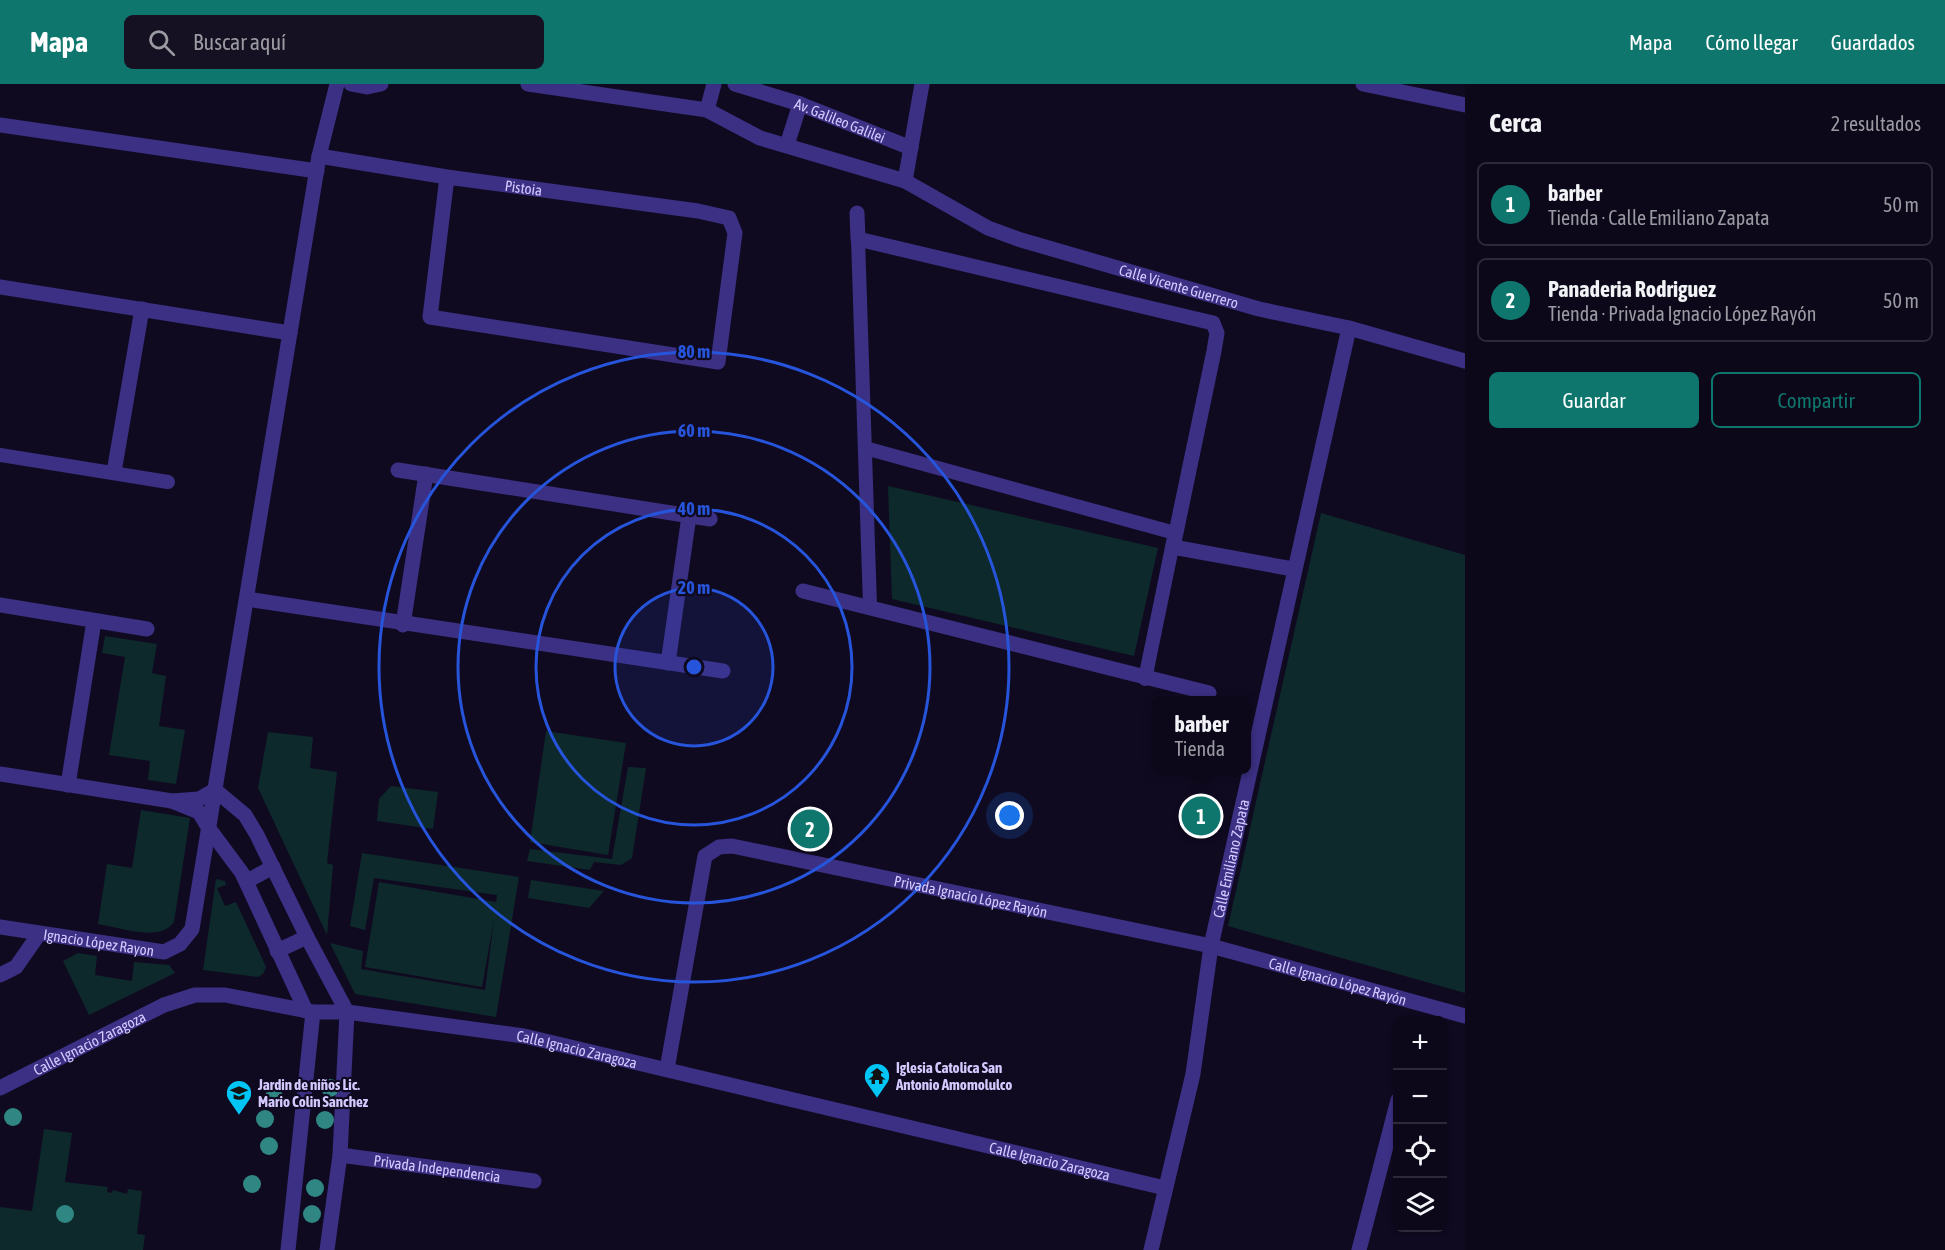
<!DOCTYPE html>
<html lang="es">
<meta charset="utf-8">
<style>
:root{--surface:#0c0819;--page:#151122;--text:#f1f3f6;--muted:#9a9aa2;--line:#2c2938;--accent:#0f766e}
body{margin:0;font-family:"Asap Condensed",sans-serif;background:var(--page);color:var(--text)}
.controls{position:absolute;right:18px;bottom:18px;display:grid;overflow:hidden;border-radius:9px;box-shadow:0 2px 4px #0004}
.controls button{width:54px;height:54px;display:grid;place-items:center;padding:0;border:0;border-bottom:2px solid var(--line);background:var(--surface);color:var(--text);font:30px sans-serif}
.you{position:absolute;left:1010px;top:732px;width:21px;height:21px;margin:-15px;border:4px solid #fff;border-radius:50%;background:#1a73e8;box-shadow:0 0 0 9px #1a73e833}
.badge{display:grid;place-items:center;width:39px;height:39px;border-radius:50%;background:var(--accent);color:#fff;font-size:20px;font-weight:700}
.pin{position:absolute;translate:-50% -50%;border:3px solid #fff;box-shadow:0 2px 6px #0006}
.popup{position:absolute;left:1152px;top:612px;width:99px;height:78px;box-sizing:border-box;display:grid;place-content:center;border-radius:9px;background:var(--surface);filter:drop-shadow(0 2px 4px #0005);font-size:20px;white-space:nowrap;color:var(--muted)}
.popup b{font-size:22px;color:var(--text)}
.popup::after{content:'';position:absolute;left:50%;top:100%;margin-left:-12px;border:12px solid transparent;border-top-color:var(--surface)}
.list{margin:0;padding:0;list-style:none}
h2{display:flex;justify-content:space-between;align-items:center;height:78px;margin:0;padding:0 24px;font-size:26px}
h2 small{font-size:20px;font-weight:400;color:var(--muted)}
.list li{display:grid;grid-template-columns:39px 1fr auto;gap:18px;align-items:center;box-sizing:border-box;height:84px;margin:0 12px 12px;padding:0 12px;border:2px solid var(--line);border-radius:9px}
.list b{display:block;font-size:22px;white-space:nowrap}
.list p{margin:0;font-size:20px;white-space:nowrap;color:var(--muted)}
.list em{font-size:20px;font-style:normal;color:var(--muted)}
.actions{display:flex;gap:12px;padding:18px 24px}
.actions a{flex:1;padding:14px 0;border:2px solid var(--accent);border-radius:9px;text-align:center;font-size:21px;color:var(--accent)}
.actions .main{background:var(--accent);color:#fff}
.icon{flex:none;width:33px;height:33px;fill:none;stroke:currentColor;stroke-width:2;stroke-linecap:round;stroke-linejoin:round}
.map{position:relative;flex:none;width:1465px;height:1166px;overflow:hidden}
header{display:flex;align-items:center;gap:36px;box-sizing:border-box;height:84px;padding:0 30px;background:var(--accent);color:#fff}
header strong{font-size:28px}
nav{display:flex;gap:33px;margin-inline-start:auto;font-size:21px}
.search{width:420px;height:54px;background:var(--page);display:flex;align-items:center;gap:15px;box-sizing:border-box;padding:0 21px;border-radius:9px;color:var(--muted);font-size:22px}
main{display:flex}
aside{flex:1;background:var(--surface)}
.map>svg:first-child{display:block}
</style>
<header>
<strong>Mapa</strong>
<div class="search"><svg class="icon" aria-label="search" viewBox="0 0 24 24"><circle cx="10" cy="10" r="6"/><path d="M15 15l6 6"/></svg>Buscar aquí</div>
<nav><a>Mapa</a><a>Cómo llegar</a><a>Guardados</a></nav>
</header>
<main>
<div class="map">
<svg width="1465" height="1166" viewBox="0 0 1465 1166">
<rect width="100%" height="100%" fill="#100a21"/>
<!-- green -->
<path fill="#0d292b" d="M888,402L1158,464L1134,572L892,515Z
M1321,429L1465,471V909L1228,842Z
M105,552L157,560L152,589L166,592L159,642L185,646L176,700L148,696L150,677L109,671L125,573L102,569Z
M546,647L626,659L608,771L530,758Z
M268,648L313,653L310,684L337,688L327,779L333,781L327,851L258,704Z
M628,683L646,684L632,774L621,781L594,778L590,786L527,777L530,765L612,775Z
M391,702L438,708L433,745L377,737L379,715Z
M141,726L190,734L174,838C160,859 119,843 98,840L107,780L132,784Z
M362,769L519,793L496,933L355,910L330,859L363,867L361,885L485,906L494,836L482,903L365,883L379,798L496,818L497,811L374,794L365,846L350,842Z
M216,795L225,797L226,801L217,804L225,822L236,818L266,883L263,890L258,893L203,886Z
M531,796L604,807L589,824L528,814Z
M78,869L97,872L95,891L132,897L134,878L169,881L175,889L89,931L63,877Z
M44,1045L72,1049L65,1098L108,1103L107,1108L112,1109L113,1106L127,1110L128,1105L142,1107L137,1150L145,1151L143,1166H0V1123L32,1127Z"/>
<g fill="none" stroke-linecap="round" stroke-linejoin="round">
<!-- service -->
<path stroke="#3c3085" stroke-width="14" d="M858,155L870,522
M865,364L1175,449L1145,595
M0,371L168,398"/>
<!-- minor -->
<g stroke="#3c3085" stroke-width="15">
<path d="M351,0L367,3L381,0"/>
<path id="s1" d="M528,0L707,26L760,54L905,97L988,144L1021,156L1259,225L1349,244L1465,277"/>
<path id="s2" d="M735,0L800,20L911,64"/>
<path d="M1363,0L1465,21"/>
<path d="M707,26L714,0"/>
<path d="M0,41L317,87"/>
<path d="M787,61L800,20"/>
<path id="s3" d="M319,72L447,93L698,127L729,134L735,149L718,278L430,233L447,93"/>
<path d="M905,97L922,0"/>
<path d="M857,129L858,155L1213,239L1217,249L1214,267L1173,463L1293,485"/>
<path d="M0,203L290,249"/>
<path d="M398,386L710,435"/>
<path d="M114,388L142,225"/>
<path d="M803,507L1209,609"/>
<path d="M247,515L723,587"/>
<path d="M0,521L147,545"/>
<path d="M403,541L426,390"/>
<path d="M668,579L689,432"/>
<path d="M0,690L172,717L199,715L215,706"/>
<path d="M68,701L94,537"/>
<path d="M215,706L245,731L257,751L307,853L347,928L340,1071L327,1166"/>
<path d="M172,717L199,728L210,746L242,789L306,927"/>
<path d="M247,797L273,783"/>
<path id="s4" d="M0,843L164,868L180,860L192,845L319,72L337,0"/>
<path d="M277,867L307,853"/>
<path d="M0,891L16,883L39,850"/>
<path id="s5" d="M667,985L705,772L719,763L732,762L1211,862L1465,932"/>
<path id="s6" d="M0,1004L164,921L195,911H225L313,928H347L524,952L1165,1104"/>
<path id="s7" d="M340,1071L534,1097"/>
<path d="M288,1166L313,928"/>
<path id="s8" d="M1151,1166L1193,990L1211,862L1349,244"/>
<path d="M1359,1166L1398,1016"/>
</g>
</g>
<!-- trees -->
<g fill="#2f8683">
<circle cx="330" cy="1004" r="9"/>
<circle cx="274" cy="1013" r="9"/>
<circle cx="13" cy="1033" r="9"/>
<circle cx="265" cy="1035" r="9"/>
<circle cx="325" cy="1036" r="9"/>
<circle cx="269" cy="1062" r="9"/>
<circle cx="252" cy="1100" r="9"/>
<circle cx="315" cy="1104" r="9"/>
<circle cx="65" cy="1130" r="9"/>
<circle cx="312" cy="1130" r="9"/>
</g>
<!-- distance rings -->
<circle cx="694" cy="583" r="79" fill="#2654da" fill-opacity=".12"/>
<g fill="none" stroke="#2654da" stroke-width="3">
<circle cx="694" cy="583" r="79"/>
<circle cx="694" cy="583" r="158"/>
<circle cx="694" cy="583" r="236"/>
<circle cx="694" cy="583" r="315"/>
</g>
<!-- icons -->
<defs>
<g id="temple-pin" transform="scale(1.35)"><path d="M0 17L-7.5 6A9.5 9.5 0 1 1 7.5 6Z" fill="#00c5f5" stroke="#100a21"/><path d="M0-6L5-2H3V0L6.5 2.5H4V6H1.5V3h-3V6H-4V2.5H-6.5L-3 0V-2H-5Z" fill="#111"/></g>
<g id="school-pin" transform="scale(1.35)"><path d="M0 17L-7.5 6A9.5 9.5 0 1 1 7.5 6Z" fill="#00c5f5" stroke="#100a21"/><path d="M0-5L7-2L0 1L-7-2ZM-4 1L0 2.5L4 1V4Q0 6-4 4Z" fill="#111"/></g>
</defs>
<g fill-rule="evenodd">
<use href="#temple-pin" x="877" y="992"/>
<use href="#school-pin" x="239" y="1009"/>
</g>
<g text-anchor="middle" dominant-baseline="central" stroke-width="4.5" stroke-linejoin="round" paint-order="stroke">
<!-- street labels -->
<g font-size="15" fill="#d5caff" stroke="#100a21">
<text stroke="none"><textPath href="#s2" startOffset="111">Av. Galileo Galilei</textPath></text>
<text stroke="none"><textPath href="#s3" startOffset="207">Pistoia</textPath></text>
<text stroke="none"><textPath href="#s1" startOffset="687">Calle Vicente Guerrero</textPath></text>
<text stroke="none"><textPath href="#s8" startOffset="400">Calle Emiliano Zapata</textPath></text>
<text stroke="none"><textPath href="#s5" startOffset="490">Privada Ignacio López Rayón</textPath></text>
<text stroke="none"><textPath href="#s4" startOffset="100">Ignacio López Rayon</textPath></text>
<text stroke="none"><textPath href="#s5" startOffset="867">Calle Ignacio López Rayón</textPath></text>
<text stroke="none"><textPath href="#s6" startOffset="100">Calle Ignacio Zaragoza</textPath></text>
<text stroke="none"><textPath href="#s6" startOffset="603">Calle Ignacio Zaragoza</textPath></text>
<text stroke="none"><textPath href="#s6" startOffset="1089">Calle Ignacio Zaragoza</textPath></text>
<text stroke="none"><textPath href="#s7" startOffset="98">Privada Independencia</textPath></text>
</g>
<!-- poi labels -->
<g font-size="15" font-weight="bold" fill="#d5caff" stroke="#100a21" text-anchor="start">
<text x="896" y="983">Iglesia Catolica San<tspan x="896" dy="17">Antonio Amomolulco</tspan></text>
<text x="258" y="1000">Jardin de niños Lic.<tspan x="258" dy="17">Mario Colin Sanchez</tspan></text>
</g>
</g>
<circle cx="694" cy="583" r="9" fill="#2654da" stroke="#100a21" stroke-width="3"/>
<g font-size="18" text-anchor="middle" font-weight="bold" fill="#2654da" stroke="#100a21" stroke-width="4.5" stroke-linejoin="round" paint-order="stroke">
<text x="694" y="274">80 m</text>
<text x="694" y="353">60 m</text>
<text x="694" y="431">40 m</text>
<text x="694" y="510">20 m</text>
</g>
</svg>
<div class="controls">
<button>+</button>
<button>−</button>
<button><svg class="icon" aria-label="locate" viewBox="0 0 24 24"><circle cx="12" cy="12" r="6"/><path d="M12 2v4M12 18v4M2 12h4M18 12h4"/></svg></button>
<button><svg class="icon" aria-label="layers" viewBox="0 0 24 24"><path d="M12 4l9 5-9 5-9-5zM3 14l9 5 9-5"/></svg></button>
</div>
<div class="you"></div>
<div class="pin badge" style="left:1201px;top:732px">1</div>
<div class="popup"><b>barber</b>Tienda</div>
<div class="pin badge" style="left:810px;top:745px">2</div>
</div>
<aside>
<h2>Cerca<small>2 resultados</small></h2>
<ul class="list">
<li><span class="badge">1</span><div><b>barber</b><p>Tienda · Calle Emiliano Zapata</p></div><em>50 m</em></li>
<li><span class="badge">2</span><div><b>Panaderia Rodriguez</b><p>Tienda · Privada Ignacio López Rayón</p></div><em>50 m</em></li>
</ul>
<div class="actions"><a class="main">Guardar</a><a>Compartir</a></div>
</aside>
</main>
